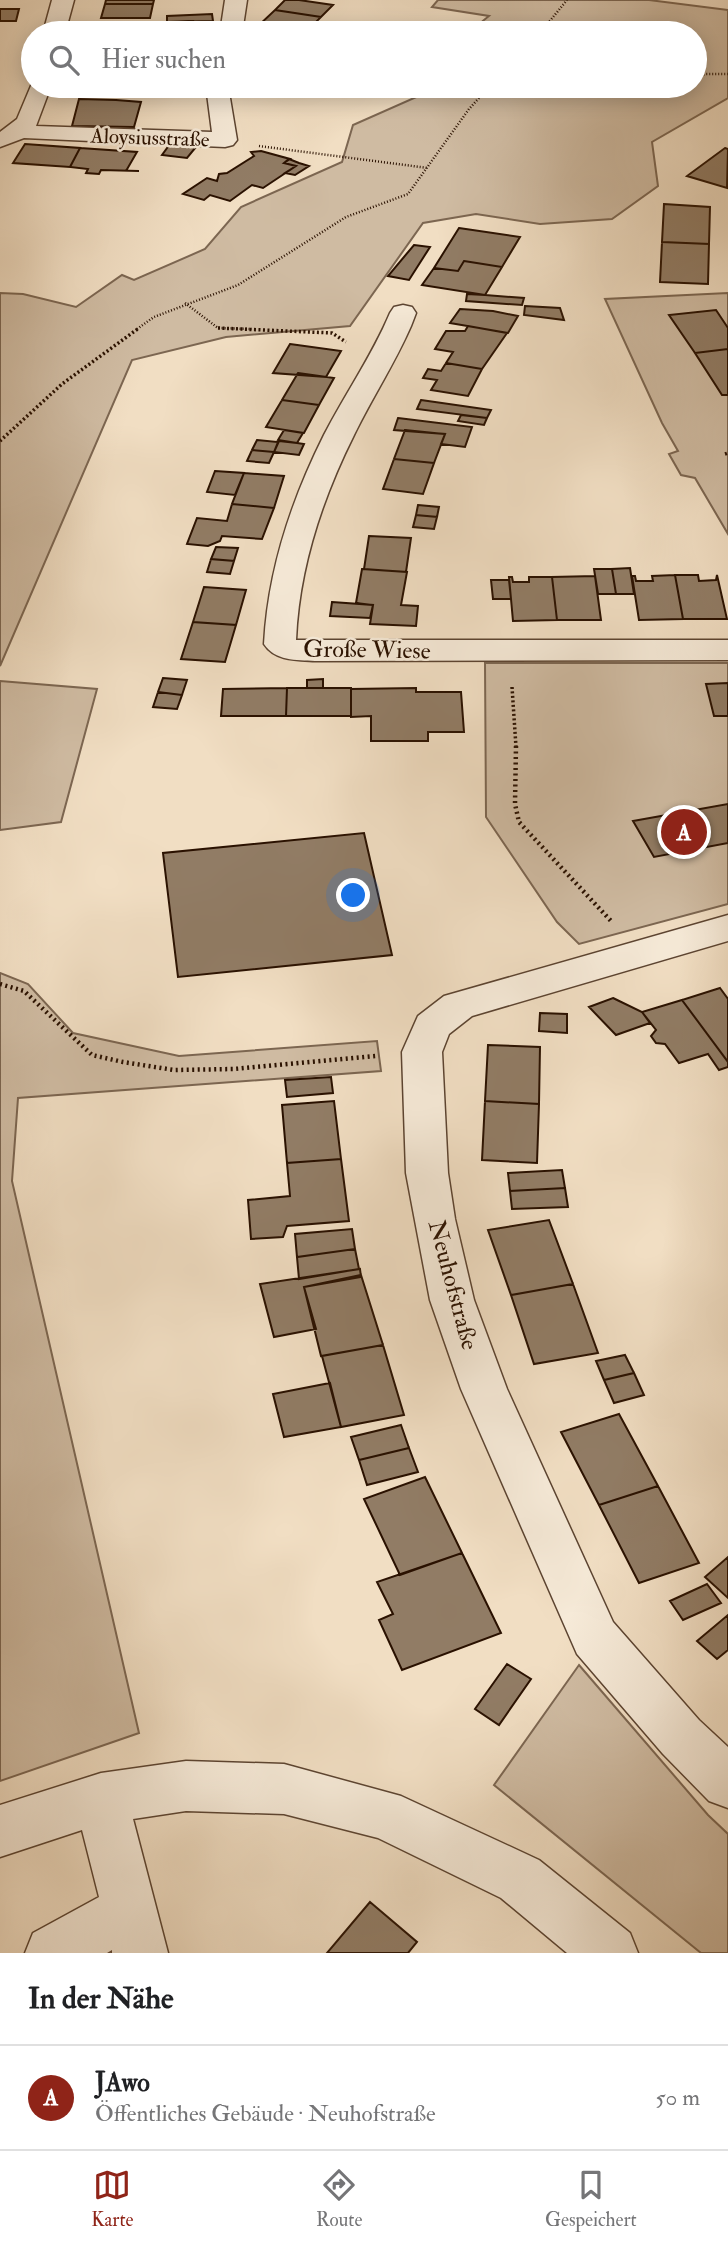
<!DOCTYPE html>
<html lang="de">
<meta charset="utf-8">
<style>
:root{--surface:#fff;--page:#f2f2f2;--text:#202124;--muted:#757577;--line:#e0e0e0;--accent:#8f2418}
body{margin:0;font-family:"IM FELL Double Pica",serif;background:var(--page);color:var(--text)}
.you{position:absolute;left:354px;top:896px;width:24px;height:24px;margin:-18px;border:5px solid #fff;border-radius:50%;background:#1a73e8;box-shadow:0 0 0 10px #1a73e833}
.badge{display:grid;place-items:center;width:46px;height:46px;border-radius:50%;background:var(--accent);color:#fff;font-size:23px;font-weight:700}
.pin{position:absolute;translate:-50% -50%;border:4px solid #fff;box-shadow:0 2px 7px #0006}
.list{margin:0;padding:0;list-style:none}
h2{display:flex;justify-content:space-between;align-items:center;height:91px;margin:0;padding:0 28px;font-size:30px}
h2 small{font-size:23px;font-weight:400;color:var(--muted)}
.list li{display:grid;grid-template-columns:46px 1fr auto;gap:21px;align-items:center;box-sizing:border-box;height:105px;padding:0 28px;border-top:2px solid var(--line)}
.list b{display:block;font-size:26px;white-space:nowrap}
.list p{margin:0;font-size:23px;white-space:nowrap;color:var(--muted)}
.list em{font-size:23px;font-style:normal;color:var(--muted)}
.icon{flex:none;width:38px;height:38px;fill:none;stroke:currentColor;stroke-width:2;stroke-linecap:round;stroke-linejoin:round}
.map{position:relative;flex:none;width:728px;height:1953px;overflow:hidden}
.search{position:absolute;background:var(--surface);box-shadow:0 4px 18px #0003;left:21px;right:21px;top:21px;height:77px;display:flex;align-items:center;gap:18px;box-sizing:border-box;padding:0 24px;border-radius:38px;color:var(--muted);font-size:26px}
.sheet{height:196px;background:var(--surface)}
nav{display:flex;justify-content:space-around;align-items:center;box-sizing:border-box;height:98px;border-top:2px solid var(--line);background:var(--surface);font-size:19px;color:var(--muted)}
nav a{display:grid;justify-items:center;gap:4px}
nav .on{color:var(--accent)}
.map>svg:first-child{display:block}
</style>
<div class="map">
<svg width="728" height="1953" viewBox="0 0 728 1953">
<rect width="100%" height="100%" fill="#f1dec3"/>
<filter id="stains"><feTurbulence type="fractalNoise" baseFrequency=".00286" numOctaves="4"/><feColorMatrix values="0 0 0 0 .2 0 0 0 0 .09 0 0 0 0 .02 0 0 0 .5 -.17"/></filter>
<radialGradient id="worn" r=".72"><stop offset=".6" stop-color="#630" stop-opacity="0"/><stop offset="1" stop-color="#630" stop-opacity=".3"/></radialGradient>
<!-- green -->
<path fill="#cfbba2" stroke="#7c6651" stroke-width="2" d="M438,0H649L728,10V98L652,142L658,186L612,219L540,224L476,214L423,223L350,326L226,337L132,360L0,666V293L23,294L76,307L122,275L134,280L205,249L241,207L342,162L353,125L421,95L426,86H695V33H468L489,16L432,7Z
M728,293V534L695,478L681,475L669,454L678,451L662,423L605,299Z
M485,663H728V904L579,944L557,922L486,817Z
M0,681L97,689L61,822L0,830Z
M0,973L28,984L73,1033L179,1056L377,1041L381,1071L18,1098L12,1181L139,1733L0,1781Z
M579,1665L708,1815L728,1834V1953H701L494,1785Z"/>
<!-- building -->
<path fill="#917c65" stroke="#2a1100" stroke-width="2" d="M106,0H154L153,4H105Z
M285,0H299L333,5L321,17L275,10Z
M105,4H153L150,18H101Z
M0,9H19L16,21H0Z
M275,10L321,17L305,33L257,27Z
M212,14L213,21L167,22V16Z
M193,21L191,32L164,31L167,22Z
M85,86H145L144,91Z
M145,89H171L170,94H144Z
M79,99L116,100L141,102L134,127L72,126Z
M25,144L80,148L70,167L13,163Z
M170,144L196,147L187,158L162,155Z
M80,148L137,152L126,171H139L101,170L99,174L86,173L88,169L70,167Z
M725,148L728,149L727,188L687,176Z
M261,151L290,159L284,163L296,166L263,188L252,185L230,201L210,195L204,200L183,194L207,178L217,181L219,174L227,173L254,156L251,152Z
M289,159L299,163L309,166L295,175L285,173L296,166L284,163Z
M664,204L710,207L709,244L662,242Z
M459,228L520,237L502,267L464,261L458,271L434,268Z
M662,242L709,244L708,284L660,282Z
M414,245L430,247L409,280L388,276Z
M464,261L502,267L485,295L422,285L434,268L458,271Z
M467,294L485,295L524,298L522,305L466,301Z
M525,306L560,308L564,320L524,315Z
M460,309L493,311L518,316L508,333L450,323Z
M716,310L728,328V349L695,353L669,315Z
M468,326L507,333L482,369L446,363L453,352L435,349L446,331H465Z
M290,344L341,351L326,377L273,373Z
M728,349V395H722L695,353Z
M446,363L482,369L468,396L431,390L437,380L423,378L428,369L441,371Z
M298,373L334,378L319,405L282,400Z
M282,400L319,405L304,433L266,427Z
M421,400L491,410L487,418L417,409Z
M461,415L487,418L484,425L458,421Z
M398,418L472,427L465,447L441,444L445,434L394,430Z
M284,430L303,433L297,443L278,440Z
M405,430L445,434L434,463L394,459Z
M257,440L278,442L274,452L252,450Z
M279,441L297,443L304,444L299,455L274,452Z
M252,450L274,452L269,463L247,461Z
M394,459L434,463L423,494L383,489Z
M215,471L244,473L235,495L207,492Z
M244,473L284,476L274,508L232,504Z
M232,504L274,508L262,539L222,536L220,541L208,546L187,544L197,518L227,521Z
M418,505L439,507L437,517L416,515Z
M416,515L437,517L434,529L413,527Z
M369,536L411,538L406,572L364,569Z
M216,547L238,548L234,561L211,559Z
M211,559L234,561L230,574L207,572Z
M630,568L634,594H616L612,569Z
M362,569L407,572L401,605L418,606L416,626L370,624L373,605L356,603Z
M594,569H612L616,594H598Z
M675,575H698L699,581L716,580L717,575L727,619H683Z
M675,575L683,619L639,620L632,576H635L636,581H653L652,576Z
M595,576L601,620H557L552,577Z
M509,577H512L513,582H529V577H552L557,620L513,621Z
M491,580H509L511,599H493Z
M204,587L246,590L236,625L193,622Z
M332,602L373,605L370,618L330,616Z
M193,622L236,625L225,662L181,659Z
M163,678L187,680L182,695L158,692Z
M323,679V688H307V680Z
M728,683V716H714L706,684Z
M287,688L286,716H221L223,689Z
M287,688H351V716H286Z
M416,688V692H461L464,732H428V741H371V716L351,717V689Z
M158,692L182,695L177,709L153,707Z
M728,804V843L654,857L633,821Z
M364,833L392,955L178,977L163,853Z
M720,988L728,999V1062L682,1000Z
M613,998L642,1012L650,1023L616,1035L589,1007Z
M682,1000L728,1062V1067L719,1070L708,1054L679,1063L665,1044L656,1043L651,1036L656,1030L642,1012Z
M540,1013L567,1014V1033L539,1031Z
M488,1045L540,1047L539,1104L485,1101Z
M331,1077L333,1093L287,1097L285,1080Z
M334,1101L341,1159L287,1163L282,1105Z
M485,1101L539,1104L537,1163L482,1160Z
M341,1159L349,1221L287,1226L283,1237L251,1239L248,1200L290,1196L287,1163Z
M562,1170L565,1188L510,1191L508,1173Z
M565,1188L568,1207L512,1209L510,1191Z
M549,1220L573,1284L511,1295L488,1230Z
M352,1229L355,1249L297,1257L295,1234Z
M355,1249L359,1269L299,1279L297,1257Z
M360,1269L361,1277L304,1287L316,1329L274,1337L260,1284Z
M361,1275L383,1345L321,1356L304,1287Z
M573,1284L598,1353L534,1364L511,1295Z
M383,1345L404,1415L341,1427L322,1356Z
M625,1355L634,1373L604,1380L596,1361Z
M634,1373L644,1395L614,1403L604,1380Z
M330,1383L341,1427L284,1437L273,1394Z
M619,1414L658,1486L599,1505L561,1432Z
M401,1425L409,1448L359,1460L351,1437Z
M409,1448L418,1472L367,1485L359,1460Z
M425,1477L462,1553L400,1575L364,1499Z
M658,1486L699,1563L639,1583L599,1505Z
M462,1553L501,1633L402,1670L379,1620L393,1614L377,1582Z
M728,1557V1598L705,1577Z
M707,1584L721,1603L683,1620L670,1601Z
M728,1615V1650L717,1659L697,1641Z
M507,1664L531,1679L499,1725L475,1709Z
M370,1902L417,1942L408,1953H327Z"/>
<g fill="none" stroke-linecap="round" stroke-linejoin="round">
<!-- minor casing -->
<g stroke="#5c4431" stroke-width="3">
<path id="minor" d="M52,0H74L65,33H43Z
M225,0H247L242,33H220Z
M33,81V86H51L36,126L212,132L206,86H228L237,140L233,145L225,147L24,138L0,147V132L17,119Z
M403,305L412,307L416,313L411,326C395,363 372,398 354,435C322,499 299,568 296,640H728V660L315,661C296,660 275,661 264,644C268,570 291,501 324,435C345,394 372,356 390,313L394,307Z
M728,915V941L472,1016L449,1034L442,1052L448,1173L455,1219L474,1300L507,1389L613,1622L699,1720L728,1747V1808L709,1801L663,1754L577,1654L461,1389L430,1300L406,1173L402,1052L418,1016L444,996Z
M186,1761L284,1764L401,1796L539,1860L630,1933L638,1953H567L501,1898L378,1838L284,1814L186,1811L133,1819L168,1953H112V1950L107,1953H25L33,1933L99,1897L82,1830L0,1857V1805L101,1773Z"/>
</g>
<!-- path-far2 -->
<path stroke="#2a1100" stroke-width="2.5" stroke-dasharray="1 2" stroke-linecap="butt" d="M540,33L567,0
M695,78L705,74H728
M259,146L428,168
M185,303L218,328L252,329
M137,329L154,317L238,285L346,217L408,194L469,109L490,86"/>
<!-- path-far1 -->
<path stroke="#2a1100" stroke-width="3.5" stroke-dasharray="2 2.5" stroke-linecap="butt" d="M218,328L332,333L346,342
M0,441L62,384L139,328
M725,454L728,453
M512,687L516,747"/>
<!-- path -->
<path stroke="#2a1100" stroke-width="4.5" stroke-dasharray="2 3.5" stroke-linecap="butt" d="M516,746L515,804L519,822L611,921
M0,984L24,991L92,1055L123,1062L174,1070L234,1069L376,1056"/>
<!-- minor -->
<use href="#minor" fill="#f6ead8" fill-rule="evenodd"/>
</g>
<g text-anchor="middle" dominant-baseline="central" stroke-width="5" stroke-linejoin="round" paint-order="stroke">
<!-- far-street labels -->
<g font-size="21" fill="#2a1100" stroke="#f6ead8">
<text transform="translate(150 138) rotate(2)">Aloysiusstraße</text>
</g>
<!-- street labels -->
<g font-size="24" fill="#2a1100" stroke="#f6ead8">
<text transform="translate(367 650) rotate(1)">Große Wiese</text>
<text transform="translate(453 1285) rotate(75)">Neuhofstraße</text>
</g>
</g>
<rect width="100%" height="100%" filter="url(#stains)"/>
<rect width="100%" height="100%" fill="url(#worn)"/>
</svg>
<div class="you"></div>
<div class="pin badge" style="left:684px;top:832px">A</div>
<div class="search"><svg class="icon" aria-label="search" viewBox="0 0 24 24"><circle cx="10" cy="10" r="6"/><path d="M15 15l6 6"/></svg>Hier suchen</div>
</div>
<section class="sheet">
<h2>In der Nähe<small></small></h2>
<ul class="list">
<li><span class="badge">A</span><div><b>JAwo</b><p>Öffentliches Gebäude · Neuhofstraße</p></div><em>50 m</em></li>
</ul>
</section>
<nav>
<a class="on"><svg class="icon" aria-label="map" viewBox="0 0 24 24"><path d="M3 6l6-2 6 2 6-2v14l-6 2-6-2-6 2zM9 4v14M15 6v14"/></svg>Karte</a>
<a><svg class="icon" aria-label="directions" viewBox="0 0 24 24"><path d="M12 3l9 9-9 9-9-9zM9 14v-3h6M13 9l2 2-2 2"/></svg>Route</a>
<a><svg class="icon" aria-label="saved" viewBox="0 0 24 24"><path d="M7 4h10v16l-5-4-5 4z"/></svg>Gespeichert</a>
</nav>
